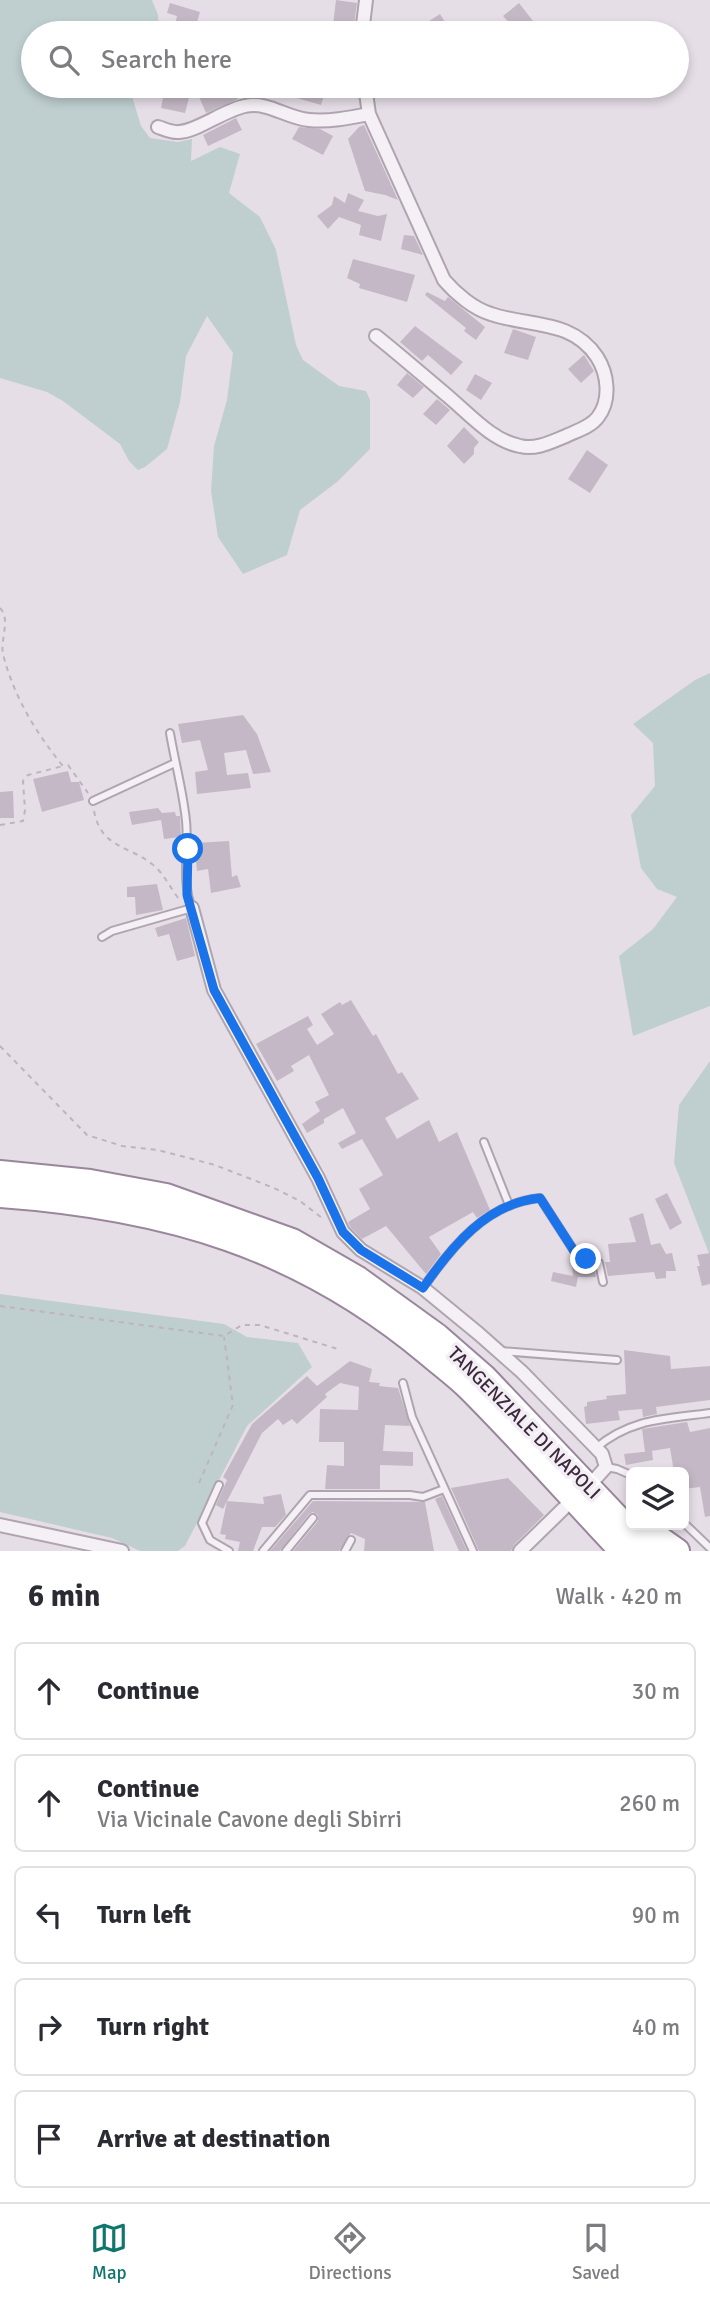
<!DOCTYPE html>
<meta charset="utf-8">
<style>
:root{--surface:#fff;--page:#f7f7f7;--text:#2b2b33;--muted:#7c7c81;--line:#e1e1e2;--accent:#0f766e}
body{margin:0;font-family:Signika,sans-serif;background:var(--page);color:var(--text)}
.controls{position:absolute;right:21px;bottom:21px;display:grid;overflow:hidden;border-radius:10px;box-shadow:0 4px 10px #0003}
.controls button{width:63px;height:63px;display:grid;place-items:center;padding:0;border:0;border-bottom:2px solid var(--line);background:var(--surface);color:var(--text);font:35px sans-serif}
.stop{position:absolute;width:21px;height:21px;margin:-16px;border:5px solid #1a73e8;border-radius:50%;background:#fff}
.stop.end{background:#1a73e8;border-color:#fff;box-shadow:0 2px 7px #0008}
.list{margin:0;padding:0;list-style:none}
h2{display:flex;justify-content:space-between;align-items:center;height:91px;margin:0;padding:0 28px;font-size:30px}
h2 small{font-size:23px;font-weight:400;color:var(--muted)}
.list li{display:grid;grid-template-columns:46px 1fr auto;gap:21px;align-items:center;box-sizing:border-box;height:98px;margin:0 14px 14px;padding:0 14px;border:2px solid var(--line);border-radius:10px}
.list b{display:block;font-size:26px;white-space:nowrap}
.list p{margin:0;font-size:23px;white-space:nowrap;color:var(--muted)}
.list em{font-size:23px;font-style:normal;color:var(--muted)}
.icon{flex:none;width:38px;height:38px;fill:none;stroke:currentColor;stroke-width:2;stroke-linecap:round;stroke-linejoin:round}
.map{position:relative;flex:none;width:710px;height:1551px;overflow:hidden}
.search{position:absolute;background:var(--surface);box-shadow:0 4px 10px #0003;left:21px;right:21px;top:21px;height:77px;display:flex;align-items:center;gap:18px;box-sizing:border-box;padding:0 24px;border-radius:38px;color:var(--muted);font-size:26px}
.sheet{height:651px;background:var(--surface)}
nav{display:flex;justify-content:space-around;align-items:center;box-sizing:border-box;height:98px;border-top:2px solid var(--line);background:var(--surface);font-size:19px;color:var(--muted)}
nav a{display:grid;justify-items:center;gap:4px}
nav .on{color:var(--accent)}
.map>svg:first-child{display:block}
</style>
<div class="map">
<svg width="710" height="1551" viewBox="0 0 710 1551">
<rect width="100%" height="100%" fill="#e6dee7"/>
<!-- green -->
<path fill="#bfcfd0" d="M0,0H152L158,15L159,33H33V86H129L141,126L150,138L178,142L192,139L191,161L220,147L240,154L229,193L260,217L276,250L296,345L303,360L339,386L366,391L370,400V449L337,482L300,510L287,555L243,574L218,537L211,491L214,446L227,400L233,353L207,316L186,356L180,402L167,449L145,467L138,470L129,461L120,444L63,401L47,392L0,378Z
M710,673V1006L633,1036L619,956L653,929L677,897L657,889L641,868L631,815L655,786L653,743L633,724L695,680Z
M710,1061V1256L674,1163L679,1105Z
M0,1294L224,1324L247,1337L298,1343L312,1367L247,1426L185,1546L178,1551H140L112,1538L0,1512Z"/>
<!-- building -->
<path fill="#c5b8c6" d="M336,0L357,3L353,33H332Z
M170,3L200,12L194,33H173L177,16L167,13Z
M519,3L533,21L518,33L503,16Z
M440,14L445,22L429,33H411Z
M213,86H233L238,99L206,113L197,92Z
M263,86H301L325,92L321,105L262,88Z
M165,88L190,94L185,113L161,108Z
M236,118L242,130L208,146L203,135Z
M364,125L398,200L385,195L365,191L348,139L359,127Z
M299,127L320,129L333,136L323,155L292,139Z
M348,193L364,200L358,211L378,216L387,214L381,241L359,235L361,225L339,217L328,229L317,216L332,205L334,196L345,203Z
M404,235L414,236L423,255L401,249Z
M353,259L415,275L407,302L359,288L360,284L347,278Z
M427,292L445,301L448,297L485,327L476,340L464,331L466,328L425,295Z
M415,326L463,362L451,375L428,355L422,361L400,342Z
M513,329L536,337L528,360L504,353Z
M584,355L594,371L581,383L568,369Z
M407,373L424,387L413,398L397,385Z
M475,374L492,383L481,400L466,390Z
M437,399L450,410L436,425L423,414Z
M464,427L479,442L474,448V454L464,464L447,446Z
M587,450L608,465L590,493L568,479Z
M243,715L257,734L271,772L253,774L246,750L224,753L227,775L248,773L251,788L197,794L195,772L208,770L200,740L182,743L178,724Z
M68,771L71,782H79L84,800L42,812L33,779Z
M13,791L14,818H0V792Z
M158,808L162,813L175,812L176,816H180L181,837L164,839L161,820L132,825L129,812Z
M229,841L232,877L237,875L241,887L211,893L208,869L197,871L194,843Z
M157,884L163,910L136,915L135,897H127V887Z
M186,918L195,956L177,961L169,934L158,937L155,928Z
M351,1000L373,1036L376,1034L398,1074L402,1072L419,1099L385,1118L397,1139L429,1120L439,1142L457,1132L490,1210L477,1218L473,1212L429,1237L441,1254L426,1274L386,1226L362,1239L350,1227L348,1222L370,1209L359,1189L383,1175L362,1139L342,1149L338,1143L356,1133L343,1108L324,1119V1123L307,1133L302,1124L320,1111L315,1102L329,1095L309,1055L291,1066L294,1071L277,1081L256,1044L308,1016L313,1025L307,1029L317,1045L334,1034L321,1014L340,1002L342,1005Z
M667,1193L682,1223L670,1230L655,1199Z
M643,1213L651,1245L660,1243L666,1254L672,1253L676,1271H666V1278L656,1279L654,1272L608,1276L605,1262H610L608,1244L636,1242L629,1218Z
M710,1253V1284L702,1286L697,1266H700L697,1255Z
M572,1263L591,1264L594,1266L596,1277H578L576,1287L551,1281L553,1272L573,1276Z
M624,1350L670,1356L671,1369L710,1366V1400L656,1407L657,1414L643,1417L642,1409L618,1411L620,1420L586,1424L584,1407L587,1406V1402L607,1399L606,1396L626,1394Z
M350,1361L372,1369L369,1382L380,1383L379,1386L398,1388L410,1426L385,1425L383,1451L413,1452V1466L380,1465V1489H325L327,1465L344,1466V1442H319L320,1409L358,1410L359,1387L340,1383L325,1394L327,1397L297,1424L292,1419L283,1425L278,1419L262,1433L223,1509L216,1505L227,1480L223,1477L252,1424L307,1376L317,1386Z
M687,1422L690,1432L710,1428V1516L705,1517L700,1487L684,1489V1472H674L670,1448L645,1452L642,1429Z
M652,1451L653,1460L626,1465L624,1454Z
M508,1478L544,1515L514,1545L511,1551H479L451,1488Z
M281,1494L286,1515L275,1527H262L253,1551H238L240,1542L225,1539L226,1535L220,1534L227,1501L264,1504L263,1497Z
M442,1496L467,1551H459L435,1499Z
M313,1501L425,1502L434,1551H364L365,1539L351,1533L339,1551H293L318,1521V1515L313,1512L309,1514L280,1551H270Z"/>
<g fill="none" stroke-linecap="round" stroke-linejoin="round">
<!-- lane casing -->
<g stroke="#afa4b0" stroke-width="10">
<path id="lane" d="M93,801L175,763
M102,937L112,931L192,908C181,882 189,849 186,821C183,791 175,763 170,733
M484,1142L509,1205
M423,1288C452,1246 487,1203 540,1198L578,1257L593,1259L599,1263L603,1282
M500,1351L617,1360
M403,1383L412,1417L473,1551
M596,1448C631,1418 667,1419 710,1413
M606,1467L617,1469L631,1475
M219,1485L202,1523L210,1540L229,1551
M684,1523L710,1548
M263,1551L310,1495H410L423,1497L444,1489
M286,1551L313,1518
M345,1551L351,1540"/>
</g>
<!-- street casing -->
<g stroke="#afa4b0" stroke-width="16">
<path id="street" d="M362,33L366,0
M365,86L369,114L444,280C456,294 474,309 491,314C529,327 572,319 597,357C608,374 611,400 598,417C591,427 576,431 566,436C551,442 536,450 520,446C493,441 470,415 450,398C425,377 401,356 376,336
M158,127C164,129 172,133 179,132C198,131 224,110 245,106C268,101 286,118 309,120C328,122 349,118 369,114
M192,908L214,990L318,1178L343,1232L361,1250L423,1288L479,1334L522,1372L602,1454L606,1467L597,1477
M0,1525L122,1551
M520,1551L564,1508"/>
</g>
<!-- highway casing -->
<g stroke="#9a869c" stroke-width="28">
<path id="highway" d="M0,1173L90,1182L166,1196L292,1241L358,1279L437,1336L484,1377L649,1551
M0,1195C166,1207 300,1246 429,1354C443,1366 457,1376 470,1389C522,1441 571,1497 622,1551
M640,1525L677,1551"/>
</g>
<!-- path -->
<path stroke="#bdb4be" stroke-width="2" stroke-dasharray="5 5" stroke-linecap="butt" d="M0,608C11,619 0,640 3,654C14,697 35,731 62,765H68L88,793
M94,811C101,848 128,845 152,864C164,873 170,888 179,899
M0,825L23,821L25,810L23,781L28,775L63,766
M0,1046L87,1135L122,1146L158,1150L215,1165L274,1188L300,1201L322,1218
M0,1306L224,1336L242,1325H260L341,1350
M199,1483L233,1405L224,1337"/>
<!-- lane -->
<use href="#lane" stroke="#f5f0f5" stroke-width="6"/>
<!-- street -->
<use href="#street" stroke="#f5f0f5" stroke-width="12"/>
<!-- highway -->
<use href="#highway" stroke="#fff" stroke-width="24"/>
</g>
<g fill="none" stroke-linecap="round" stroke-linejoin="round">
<!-- route -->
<path stroke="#1a73e8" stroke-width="9" d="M188,849L187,895L214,990L318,1178L343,1232L361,1250L423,1288C452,1246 487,1203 540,1198L578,1257L586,1259"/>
</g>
<g text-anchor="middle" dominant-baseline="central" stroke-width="7" stroke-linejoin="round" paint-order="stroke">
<!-- street labels -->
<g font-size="19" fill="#3b283c" stroke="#f3edf4">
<text transform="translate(524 1423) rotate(45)">TANGENZIALE DI NAPOLI</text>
</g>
</g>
</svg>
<div class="controls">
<button><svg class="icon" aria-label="layers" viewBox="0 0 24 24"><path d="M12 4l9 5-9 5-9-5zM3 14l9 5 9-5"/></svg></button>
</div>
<div class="stop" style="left:188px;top:849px"></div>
<div class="stop end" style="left:586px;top:1259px"></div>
<div class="search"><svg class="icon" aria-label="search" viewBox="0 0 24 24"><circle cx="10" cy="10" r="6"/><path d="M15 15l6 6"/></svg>Search here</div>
</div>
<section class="sheet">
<h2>6 min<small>Walk · 420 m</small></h2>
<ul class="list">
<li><svg class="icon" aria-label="ahead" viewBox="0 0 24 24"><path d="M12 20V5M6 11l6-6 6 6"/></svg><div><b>Continue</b></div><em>30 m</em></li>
<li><svg class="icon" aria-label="ahead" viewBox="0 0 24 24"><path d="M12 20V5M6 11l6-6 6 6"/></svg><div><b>Continue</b><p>Via Vicinale Cavone degli Sbirri</p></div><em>260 m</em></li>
<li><svg class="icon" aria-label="left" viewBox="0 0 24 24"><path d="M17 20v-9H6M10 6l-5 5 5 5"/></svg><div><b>Turn left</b></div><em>90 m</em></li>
<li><svg class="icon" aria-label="right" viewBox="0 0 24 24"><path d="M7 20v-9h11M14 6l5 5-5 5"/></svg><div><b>Turn right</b></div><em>40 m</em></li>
<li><svg class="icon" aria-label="arrive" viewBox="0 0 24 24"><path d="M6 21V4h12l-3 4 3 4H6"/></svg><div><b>Arrive at destination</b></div></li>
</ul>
</section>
<nav>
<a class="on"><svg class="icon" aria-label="map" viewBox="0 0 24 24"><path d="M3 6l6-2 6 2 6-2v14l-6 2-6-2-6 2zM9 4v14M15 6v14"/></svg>Map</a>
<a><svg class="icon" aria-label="directions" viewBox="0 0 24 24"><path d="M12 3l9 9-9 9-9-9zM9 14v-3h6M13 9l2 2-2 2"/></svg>Directions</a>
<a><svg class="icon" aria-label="saved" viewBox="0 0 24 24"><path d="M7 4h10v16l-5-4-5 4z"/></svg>Saved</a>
</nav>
